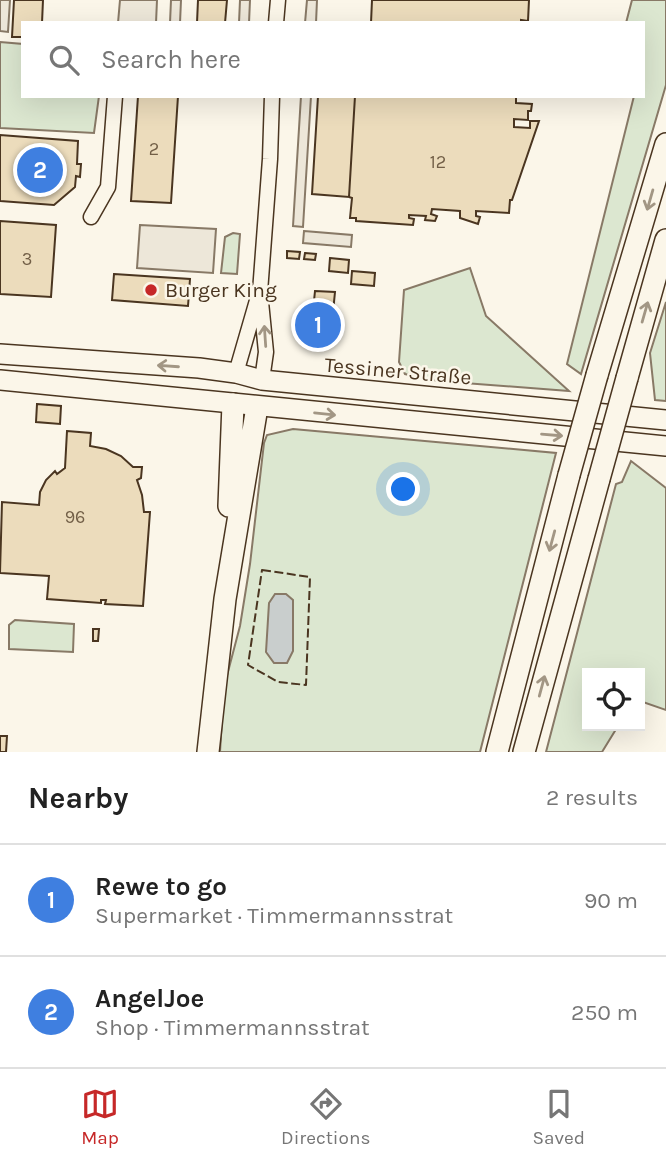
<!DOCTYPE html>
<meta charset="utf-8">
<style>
:root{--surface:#fff;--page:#f2f2f2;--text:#222;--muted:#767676;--line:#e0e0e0;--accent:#c62828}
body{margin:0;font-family:Karla,sans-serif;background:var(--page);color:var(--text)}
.controls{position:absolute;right:21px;bottom:21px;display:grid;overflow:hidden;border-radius:0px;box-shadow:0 7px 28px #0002}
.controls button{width:63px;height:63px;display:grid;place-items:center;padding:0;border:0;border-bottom:2px solid var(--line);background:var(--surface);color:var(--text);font:35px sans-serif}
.you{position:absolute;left:404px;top:490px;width:24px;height:24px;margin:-18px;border:5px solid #fff;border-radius:50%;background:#1a73e8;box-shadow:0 0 0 10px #1a73e833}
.badge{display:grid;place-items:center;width:46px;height:46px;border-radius:50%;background:var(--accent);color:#fff;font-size:23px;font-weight:700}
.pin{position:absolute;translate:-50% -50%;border:4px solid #fff;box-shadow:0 2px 7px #0006}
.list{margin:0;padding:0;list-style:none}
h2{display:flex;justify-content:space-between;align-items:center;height:91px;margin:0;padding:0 28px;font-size:30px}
h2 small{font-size:23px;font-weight:400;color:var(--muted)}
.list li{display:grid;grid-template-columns:46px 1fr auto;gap:21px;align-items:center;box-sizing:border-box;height:112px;padding:0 28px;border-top:2px solid var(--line)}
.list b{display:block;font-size:26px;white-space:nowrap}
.list p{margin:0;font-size:23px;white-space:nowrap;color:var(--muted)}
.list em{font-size:23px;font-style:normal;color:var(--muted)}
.icon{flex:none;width:38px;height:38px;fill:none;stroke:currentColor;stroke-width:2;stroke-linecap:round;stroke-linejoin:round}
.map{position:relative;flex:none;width:666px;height:752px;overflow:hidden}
.search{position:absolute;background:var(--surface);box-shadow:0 7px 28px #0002;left:21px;right:21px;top:21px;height:77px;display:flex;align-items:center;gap:18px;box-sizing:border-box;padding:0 24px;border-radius:0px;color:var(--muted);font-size:26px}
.sheet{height:315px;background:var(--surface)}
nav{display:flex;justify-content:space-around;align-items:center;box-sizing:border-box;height:98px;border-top:2px solid var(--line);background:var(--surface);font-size:19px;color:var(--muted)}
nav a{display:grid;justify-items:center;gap:4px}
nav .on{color:var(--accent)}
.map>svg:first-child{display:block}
</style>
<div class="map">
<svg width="666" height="752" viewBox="0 0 666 752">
<rect width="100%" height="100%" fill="#fbf6e9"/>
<!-- green -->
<path fill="#dce7d0" stroke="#887966" stroke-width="2" d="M632,0H666V85L581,374L567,364L634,96H643V23H626Z
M0,42L23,44V96H99L94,133L0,128Z
M233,233L240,234L237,274L221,273L225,237Z
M470,268L486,316L569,391L438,381L405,374L399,362L404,290Z
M666,302V401L655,400L650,353Z
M293,429L556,453L480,752H220L224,687L240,626L250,564L264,443L267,435Z
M631,461L666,488V710L640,701V673H587V726H618L602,752H546L616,484L622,482Z
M15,620L74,624L73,652L9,649V625Z"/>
<!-- parking -->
<path fill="#ede7d9" stroke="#887966" stroke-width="2" d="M0,0H10L8,32L0,31Z
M120,0H157L156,23H118Z
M171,0H181L180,23H170Z
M240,0H250L249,23H239Z
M307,0H317L316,23H305Z
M301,96H311L303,227L293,226Z
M140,225L216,229L213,273L137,268Z
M304,231L352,235L351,247L303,243Z"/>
<!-- water -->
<path fill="#c9cecd" stroke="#887966" stroke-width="2" d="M275,594H286L293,600V651L287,663H274L266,652L269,603Z"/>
<!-- building -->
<path fill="#ecdcbc" stroke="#4a3520" stroke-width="2" d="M14,0H43L42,23H23V37H12Z
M198,0H227L225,23H197Z
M372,0H529L528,21L521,20V23H371Z
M138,96H178L171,203L131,201Z
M318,96H355L349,197L312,194Z
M355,96H516V103L532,104L531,111H528V120L514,119V127L530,128V121H539L512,200H510L509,213L476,211V216L480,217L478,224L460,218V211L432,209L431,214L437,216L435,221L425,220L426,216L409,215V218L414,219L413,225L356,221V218H350L352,198L349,197Z
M0,135L78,141L77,164H81L80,177L76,176L75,187L54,205L0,201Z
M0,221L56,225L51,297L0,294Z
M287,251L300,252L299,259L287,258Z
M305,253L316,254L315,260L304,259Z
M330,258L349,260L348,273L329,271Z
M352,271L375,273L374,286L351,284Z
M114,274L190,279L188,306L112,300Z
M315,291L335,292L332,322L312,321Z
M37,404L61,406L60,424L36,422Z
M67,431L91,433L90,446L106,449L121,456L133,467H142L141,478L137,480L142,495L144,512H150L143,606L105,604L106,600H101V603L47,599L49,576L0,573L2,502L39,505L40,492L46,480L55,471L57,474L65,468Z
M93,629H99L98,641H93Z
M0,736H7L6,752H0Z"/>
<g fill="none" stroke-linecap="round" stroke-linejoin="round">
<!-- minor casing -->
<g stroke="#4a3520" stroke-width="17">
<path id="minor" d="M276,23L278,0
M91,217L108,187L115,96
M236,373L258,297
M262,380L266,352L260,292L270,159L272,96"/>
</g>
<!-- major casing -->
<g stroke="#4a3520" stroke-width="22">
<path id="major" d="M0,354L199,368L236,373L262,380L666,420
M0,380L666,446"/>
</g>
<!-- highway casing -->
<g stroke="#4a3520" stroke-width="24">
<path id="highway" d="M597,375L666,144
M627,378L666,240
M229,506L233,404
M208,752L225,599L257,407
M497,752L569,475
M524,752L599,479"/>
</g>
<!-- minor -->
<use href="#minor" stroke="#fbf6e9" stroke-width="14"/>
<!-- major -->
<use href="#major" stroke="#fbf6e9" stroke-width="19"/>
<!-- highway -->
<use href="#highway" stroke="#fbf6e9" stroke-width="21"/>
<!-- highway-bridge casing -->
<g stroke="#4a3520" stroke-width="24" stroke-linecap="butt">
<path id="highway-bridge" d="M569,475L597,375
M599,479L627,378"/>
</g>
<!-- highway-bridge -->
<use href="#highway-bridge" stroke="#fbf6e9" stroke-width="21"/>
<!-- fence -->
<path stroke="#4a3520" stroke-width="2" stroke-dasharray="9 3.5" stroke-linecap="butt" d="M262,570L310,577L306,685L278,682L248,665Z"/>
</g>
<!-- one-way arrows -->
<defs><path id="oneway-shaft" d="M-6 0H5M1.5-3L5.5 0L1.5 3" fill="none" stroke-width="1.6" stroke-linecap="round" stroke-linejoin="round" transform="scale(1.75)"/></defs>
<g stroke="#a29684">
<use href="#oneway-shaft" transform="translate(650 200) rotate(106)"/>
<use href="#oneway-shaft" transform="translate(645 312) rotate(-74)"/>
<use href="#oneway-shaft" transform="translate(265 336) rotate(-94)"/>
<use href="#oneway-shaft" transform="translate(168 366) rotate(-176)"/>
<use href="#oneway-shaft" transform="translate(325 414) rotate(6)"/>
<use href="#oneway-shaft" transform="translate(552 435) rotate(5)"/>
<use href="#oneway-shaft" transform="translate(552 541) rotate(105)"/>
<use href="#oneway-shaft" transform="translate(542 686) rotate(-75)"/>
</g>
<!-- markers -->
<circle fill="#c62828" stroke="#fbf6e9" stroke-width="2.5" cx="151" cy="290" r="7"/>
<g text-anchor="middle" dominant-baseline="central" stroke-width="5" stroke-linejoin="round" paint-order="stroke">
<!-- number labels -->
<g font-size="18" fill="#725f47">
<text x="154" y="149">2</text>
<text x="438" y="162">12</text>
<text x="27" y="259">3</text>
<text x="75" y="517">96</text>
</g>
<!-- poi labels -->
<g font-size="21" fill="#4a3520" stroke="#fbf6e9" text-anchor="start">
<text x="165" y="290">Burger King</text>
</g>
<!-- street labels -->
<g font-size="21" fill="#4a3520" stroke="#fbf6e9">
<text transform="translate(398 371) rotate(5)">Tessiner Straße</text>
</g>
</g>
</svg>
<div class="controls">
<button><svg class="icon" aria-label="locate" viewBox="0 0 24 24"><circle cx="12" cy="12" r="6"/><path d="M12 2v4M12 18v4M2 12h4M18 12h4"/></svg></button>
</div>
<div class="you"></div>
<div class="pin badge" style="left:318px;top:325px;background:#3f7fe0">1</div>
<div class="pin badge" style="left:40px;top:170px;background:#3f7fe0">2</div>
<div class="search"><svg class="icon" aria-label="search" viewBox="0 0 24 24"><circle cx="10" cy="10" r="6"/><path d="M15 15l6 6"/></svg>Search here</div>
</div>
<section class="sheet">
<h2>Nearby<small>2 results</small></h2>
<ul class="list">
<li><span class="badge" style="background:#3f7fe0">1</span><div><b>Rewe to go</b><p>Supermarket · Timmermannsstrat</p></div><em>90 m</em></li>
<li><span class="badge" style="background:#3f7fe0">2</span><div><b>AngelJoe</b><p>Shop · Timmermannsstrat</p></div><em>250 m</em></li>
</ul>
</section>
<nav>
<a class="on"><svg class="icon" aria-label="map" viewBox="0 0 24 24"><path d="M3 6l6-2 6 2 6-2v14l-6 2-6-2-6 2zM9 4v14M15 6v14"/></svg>Map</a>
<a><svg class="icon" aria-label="directions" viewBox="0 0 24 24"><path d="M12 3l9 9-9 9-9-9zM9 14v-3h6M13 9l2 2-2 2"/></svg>Directions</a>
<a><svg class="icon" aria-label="saved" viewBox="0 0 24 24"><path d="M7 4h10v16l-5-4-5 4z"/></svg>Saved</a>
</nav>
